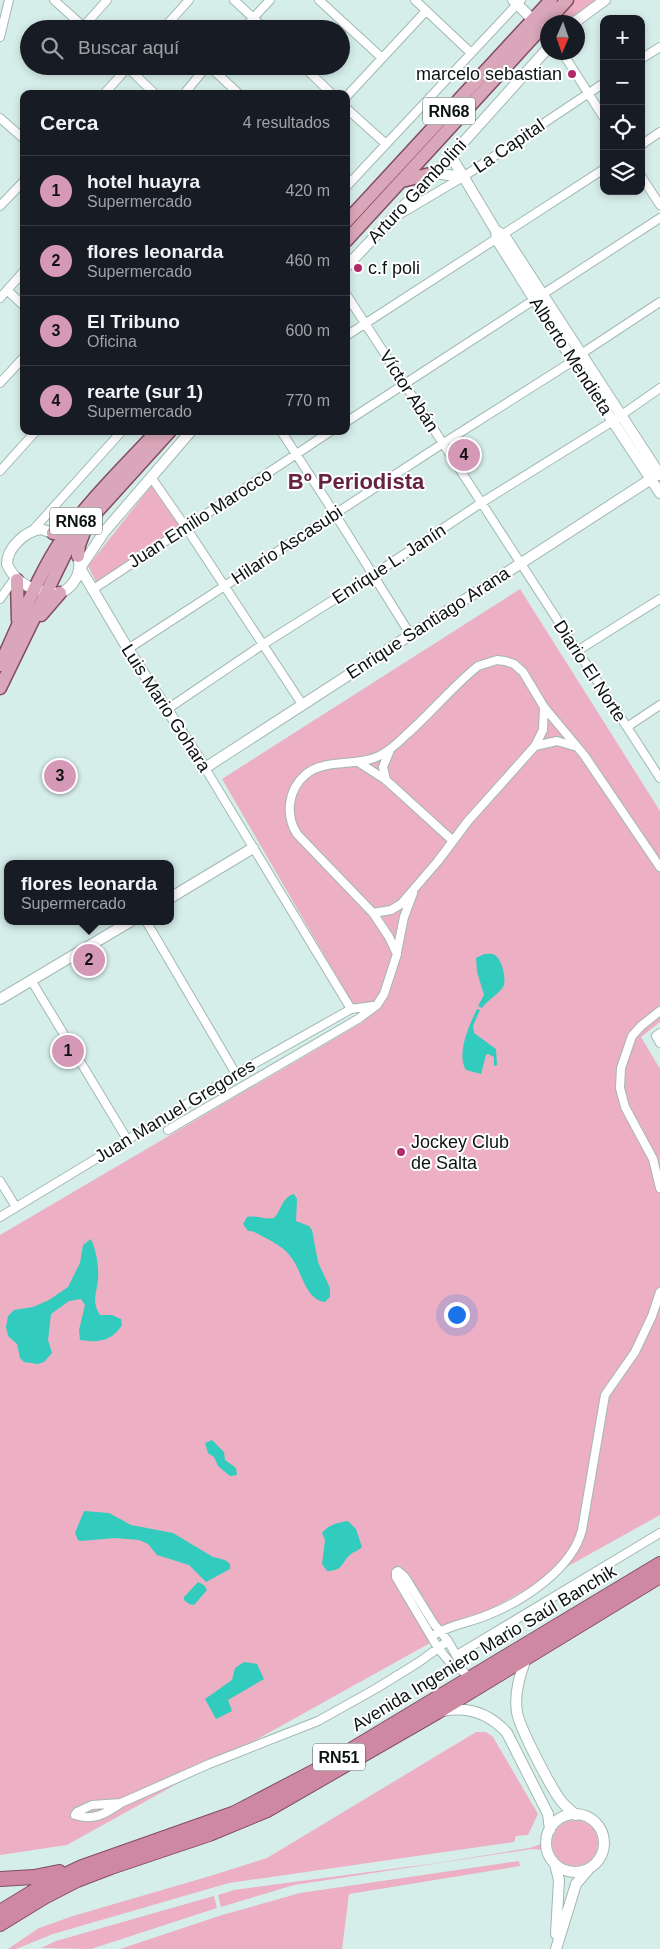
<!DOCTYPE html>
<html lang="es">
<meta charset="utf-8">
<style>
:root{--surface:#171b24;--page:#20242c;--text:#f1f3f6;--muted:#9ea1a6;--line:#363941;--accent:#d599b7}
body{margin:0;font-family:Arial,sans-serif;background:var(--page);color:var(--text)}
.controls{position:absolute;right:15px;top:15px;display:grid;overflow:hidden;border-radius:10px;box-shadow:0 2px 8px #0003}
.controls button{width:45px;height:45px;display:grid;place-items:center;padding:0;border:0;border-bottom:1px solid var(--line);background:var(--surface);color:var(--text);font:25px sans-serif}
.compass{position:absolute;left:540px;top:15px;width:45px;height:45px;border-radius:50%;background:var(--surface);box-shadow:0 2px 8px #0003;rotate:182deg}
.you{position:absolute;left:456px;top:1314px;width:18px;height:18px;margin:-12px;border:4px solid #fff;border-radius:50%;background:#1a73e8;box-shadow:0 0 0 8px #1a73e833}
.badge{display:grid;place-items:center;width:32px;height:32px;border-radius:50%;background:var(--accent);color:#111;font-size:16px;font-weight:700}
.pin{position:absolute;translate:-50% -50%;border:2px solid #fff;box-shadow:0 1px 5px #0006}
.popup{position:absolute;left:4px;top:860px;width:170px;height:65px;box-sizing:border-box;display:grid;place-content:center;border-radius:10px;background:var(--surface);filter:drop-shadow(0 1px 4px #0005);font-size:16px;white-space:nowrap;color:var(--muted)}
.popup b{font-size:19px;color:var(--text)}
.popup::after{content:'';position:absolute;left:50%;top:100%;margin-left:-10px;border:10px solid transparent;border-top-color:var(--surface)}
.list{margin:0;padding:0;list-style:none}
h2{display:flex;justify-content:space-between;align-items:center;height:65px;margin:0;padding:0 20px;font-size:21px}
h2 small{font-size:16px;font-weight:400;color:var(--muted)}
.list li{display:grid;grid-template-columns:32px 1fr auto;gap:15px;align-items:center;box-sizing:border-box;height:70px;padding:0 20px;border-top:1px solid var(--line)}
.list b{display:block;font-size:19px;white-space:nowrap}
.list p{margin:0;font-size:16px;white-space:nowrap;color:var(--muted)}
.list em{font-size:16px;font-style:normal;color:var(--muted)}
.icon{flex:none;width:28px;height:28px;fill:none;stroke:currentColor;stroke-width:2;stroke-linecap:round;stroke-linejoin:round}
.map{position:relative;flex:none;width:660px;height:1949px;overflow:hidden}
.search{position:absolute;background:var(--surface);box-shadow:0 2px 8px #0003;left:20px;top:20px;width:330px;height:55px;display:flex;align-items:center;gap:12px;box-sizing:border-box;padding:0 18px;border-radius:28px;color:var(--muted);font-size:19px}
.panel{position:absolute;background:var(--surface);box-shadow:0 2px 8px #0003;left:20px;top:90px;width:330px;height:345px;border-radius:10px}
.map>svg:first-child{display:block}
</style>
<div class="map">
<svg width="660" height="1949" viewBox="0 0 660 1949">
<rect width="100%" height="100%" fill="#d6eeea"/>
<!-- green -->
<path fill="#edafc4" d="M573,0H599L572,22H554Z
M152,485L185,526L96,582L88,566Z
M520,589L660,811V1022L641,1037L660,1069V1515L67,1845L0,1855V1235L363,1022L222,779Z
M476,1732H486L493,1737L538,1814L528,1835L516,1836L514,1842L229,1883L53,1934L16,1949H8L39,1928L73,1916L210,1876L267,1858Z
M552 1843a23 23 0 1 1 46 0a23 23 0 1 1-46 0Z
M543,1843V1850L532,1849L294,1885L221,1907L218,1895L234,1890L437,1863L530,1848Z
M519,1861L520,1866L349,1894L342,1949H120L222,1915L300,1893Z
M214,1896L217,1908L91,1949L41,1948L56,1941Z"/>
<!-- water -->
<path fill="#31ccbd" d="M484,954C488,954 492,953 495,955C502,960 506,977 504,985C501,993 487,1000 482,1008L478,1006L484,995L477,972L476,958Z
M477,1009L480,1010L473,1026L474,1033L496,1049L497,1065L494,1066V1057L488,1054L486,1055L481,1074L466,1070C456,1055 469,1025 477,1009Z
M294,1194L297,1199L296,1221L309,1226L312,1230L318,1262L330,1288V1297L325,1302C306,1300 302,1273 293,1260C286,1249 277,1244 266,1238C259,1235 256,1231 248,1231L243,1224L247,1217C256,1215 264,1220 274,1218C282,1210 281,1198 294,1194Z
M91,1239C96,1251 99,1265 98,1278C97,1294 91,1300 100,1315H112L121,1319L122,1325C112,1341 99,1343 80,1340L79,1330L85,1305L81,1299L69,1301L51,1314L48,1340L52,1353L44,1362L38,1364L24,1362L20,1358L17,1344L8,1336L6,1327L8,1316L14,1310L33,1307L49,1300L68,1287L80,1263L83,1245Z
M212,1440L224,1452L225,1460L236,1468L237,1475L230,1476L218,1466L214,1457L208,1453L205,1443Z
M84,1511L109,1513L131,1525L173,1533L213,1557L225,1560L230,1564V1569L206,1582L189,1565L157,1555L148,1544L139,1540L115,1538L81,1541L78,1540L75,1533Z
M348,1521L356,1529L362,1547C358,1551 355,1551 351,1554C341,1562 344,1571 327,1571L322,1564L325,1540L322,1533C328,1525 339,1522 348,1521Z
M198,1582L204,1585L207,1590L194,1605L189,1604L184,1600V1597Z
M244,1662L257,1664L264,1679L228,1700L232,1711L216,1719L205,1699L232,1680L235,1668Z"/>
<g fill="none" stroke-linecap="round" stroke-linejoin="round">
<!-- minor casing -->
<g stroke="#a1b8b4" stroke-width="10">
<path id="minor" d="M54,0L86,29
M234,0L265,29
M319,0L382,58
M415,0L471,53
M84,26L107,0
M163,29L189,0
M243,29L270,0
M0,37L9,0
M562,52L604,118
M641,59L660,47
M126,66L155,94
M209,66L239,94
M303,66L332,94
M104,94L129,66
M184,94L207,66
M346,97L426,11
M346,108L386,144
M0,118L24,139
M641,145L660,132
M641,176L660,205
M346,187L521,0
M0,206L24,181
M397,216L463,177L604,83
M7,290L24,306
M346,294L660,778
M0,298L24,271
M346,336L604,169
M0,383L24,357
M346,422L660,218
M281,431L335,514L410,634
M0,471L36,431
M151,477L185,526L302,704
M33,530L122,431
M92,590L331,431
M0,599L15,578
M128,649L442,444L573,361L581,354L660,302
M577,651L660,599
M166,710L262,645L373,575L481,503L613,421L660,388
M627,727L660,705
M535,746L557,741L574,746
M358,762L386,780L452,840
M205,768L351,1009
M386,780L383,767L390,750
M373,913L391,910L401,904L438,861L468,821L535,746L543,730L544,707
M146,921L236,1074
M397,952L404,917L413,893
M31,980L127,1139
M660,1011L641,1026L632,1036L621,1068L620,1088L625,1107L653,1159L660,1188
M660,1033L656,1036L660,1043
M168,1130L358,1019L377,1005L384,994L397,954L389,937L373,913L297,834C285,815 288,790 305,775C324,758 357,767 379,756C389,751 398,743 406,735C431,713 452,687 478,666L497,660L505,661L514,664L523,672L544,707L584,755L660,867
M0,1181L16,1207
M0,1217L236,1074L351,1009L373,1006
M432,1636C450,1624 470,1623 490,1614C524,1600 572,1569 582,1530L605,1395L635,1352L652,1316L660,1292
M457,1655L660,1533
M462,1670L453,1666L438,1648L396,1577V1572L398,1571L405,1577L434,1624L448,1641L460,1662L462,1670L470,1679
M121,1803C106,1814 93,1821 75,1815L77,1812L92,1805L121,1803L209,1764L318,1721L377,1688L419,1662L448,1641"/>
</g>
<!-- tertiary casing -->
<g stroke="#a1b8b4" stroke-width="12">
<path id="tertiary" d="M513,0L548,35
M575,22L605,0
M451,156L496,231L497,240L573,361L660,493
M434,173L463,177
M496,231L504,235L660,475
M346,267L451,156L548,48
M41,529C48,532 56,533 63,537C79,548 85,568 73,583C70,587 65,591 61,592C53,594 45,592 38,590C23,586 13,578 7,564C7,548 25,531 41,529Z
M80,568L128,649L205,768L651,479L659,472
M80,568L105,531L191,431
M170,898L253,848
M0,999L131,921
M527,1656C520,1674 514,1693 517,1712C519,1727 552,1790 562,1802C566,1807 571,1811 576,1815
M442,1711C468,1706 490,1714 507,1733L548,1814L550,1830
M546 1843a29 29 0 1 1 58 0a29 29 0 1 1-58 0Z
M555,1864L559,1880L556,1934
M556,1949L576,1884L588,1870"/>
</g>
<!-- primary casing -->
<g stroke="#824d61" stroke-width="15">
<path id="primary" d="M402,181L434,173
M346,222L551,0
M346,241L567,0
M53,533L62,529L71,523
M78,556L79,545L84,532
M17,580L18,620
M41,615L60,593
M0,665C19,625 38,574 63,538C90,499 125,466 157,431
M0,688L70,544L93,516L170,431"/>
</g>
<!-- trunk casing -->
<g stroke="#824d61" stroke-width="16">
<path id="trunk" d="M0,1879L34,1877L59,1872
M0,1912L46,1884L82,1867L235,1813L321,1768L660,1564
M0,1924L44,1897L77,1880L111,1867L209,1834L267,1810L437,1712L660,1576"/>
</g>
<!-- minor -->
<use href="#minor" stroke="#fff" stroke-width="8"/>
<!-- tertiary -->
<use href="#tertiary" stroke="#fff" stroke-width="10"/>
<!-- primary -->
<use href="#primary" stroke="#daa6b9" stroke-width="12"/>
<!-- trunk -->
<use href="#trunk" stroke="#ce88a2" stroke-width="14"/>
</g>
<!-- markers -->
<g fill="#b32a6a" stroke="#fff" stroke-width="2">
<circle cx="572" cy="74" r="5"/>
<circle cx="358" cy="268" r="5"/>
<circle cx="401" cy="1152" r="5"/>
</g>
<g text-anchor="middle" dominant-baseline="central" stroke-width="4" stroke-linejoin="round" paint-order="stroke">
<!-- shield labels -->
<g fill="#fff" stroke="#555a5a" stroke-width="1">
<rect x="423" y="97.5" width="52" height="27" rx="4"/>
<rect x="50" y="507.5" width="52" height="27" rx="4"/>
<rect x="313" y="1743.5" width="52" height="27" rx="4"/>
</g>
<g font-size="16" font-weight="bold" fill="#0c1413">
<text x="449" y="111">RN68</text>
<text x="76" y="521">RN68</text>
<text x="339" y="1757">RN51</text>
</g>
<!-- poi labels -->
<g font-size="18" fill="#0c1413" stroke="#fff" text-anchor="start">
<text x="562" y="74" text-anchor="end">marcelo sebastian</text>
<text x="368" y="268">c.f poli</text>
<text x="411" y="1142">Jockey Club<tspan x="411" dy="21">de Salta</tspan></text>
</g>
<!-- street labels -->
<g font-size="18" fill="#0c1413" stroke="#fff">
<text transform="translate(509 146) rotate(-34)">La Capital</text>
<text transform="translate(417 191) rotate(-47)">Arturo Gambolini</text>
<text transform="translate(571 356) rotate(57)">Alberto Mendieta</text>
<text transform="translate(409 391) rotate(57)">Víctor Abán</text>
<text transform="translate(200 518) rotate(-33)">Juan Emilio Marocco</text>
<text transform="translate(287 545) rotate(-33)">Hilario Ascasubi</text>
<text transform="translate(389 564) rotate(-33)">Enrique L. Janín</text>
<text transform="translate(428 623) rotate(-33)">Enrique Santiago Arana</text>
<text transform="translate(590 671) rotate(57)">Diario El Norte</text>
<text transform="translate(166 708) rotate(57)">Luis Mario Gohara</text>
<text transform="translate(175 1111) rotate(-31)">Juan Manuel Gregores</text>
<text transform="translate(484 1648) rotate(-31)">Avenida Ingeniero Mario Saúl Banchik</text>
</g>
<!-- district labels -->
<g font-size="22" font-weight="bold" fill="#65233f" stroke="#fff">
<text x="356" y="481">Bº Periodista</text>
</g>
</g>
</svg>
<div class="controls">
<button>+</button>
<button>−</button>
<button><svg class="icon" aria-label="locate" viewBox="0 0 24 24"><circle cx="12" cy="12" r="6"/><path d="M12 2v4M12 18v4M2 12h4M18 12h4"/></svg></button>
<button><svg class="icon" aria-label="layers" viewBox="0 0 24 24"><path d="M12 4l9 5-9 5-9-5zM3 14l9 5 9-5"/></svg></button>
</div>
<svg class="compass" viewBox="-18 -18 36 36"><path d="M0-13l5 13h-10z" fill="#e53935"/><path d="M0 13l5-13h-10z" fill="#9ea1a6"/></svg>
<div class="you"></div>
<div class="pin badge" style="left:68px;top:1051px">1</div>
<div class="pin badge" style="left:89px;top:960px">2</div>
<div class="popup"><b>flores leonarda</b>Supermercado</div>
<div class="pin badge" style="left:60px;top:776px">3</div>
<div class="pin badge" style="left:464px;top:455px">4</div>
<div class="search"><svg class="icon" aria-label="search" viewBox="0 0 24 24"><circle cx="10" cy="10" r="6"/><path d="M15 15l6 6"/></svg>Buscar aquí</div>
<section class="panel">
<h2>Cerca<small>4 resultados</small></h2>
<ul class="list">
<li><span class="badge">1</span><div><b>hotel huayra</b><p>Supermercado</p></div><em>420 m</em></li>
<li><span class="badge">2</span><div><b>flores leonarda</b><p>Supermercado</p></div><em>460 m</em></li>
<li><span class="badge">3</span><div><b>El Tribuno</b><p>Oficina</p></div><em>600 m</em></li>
<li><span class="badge">4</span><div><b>rearte (sur 1)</b><p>Supermercado</p></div><em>770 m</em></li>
</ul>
</section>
</div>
